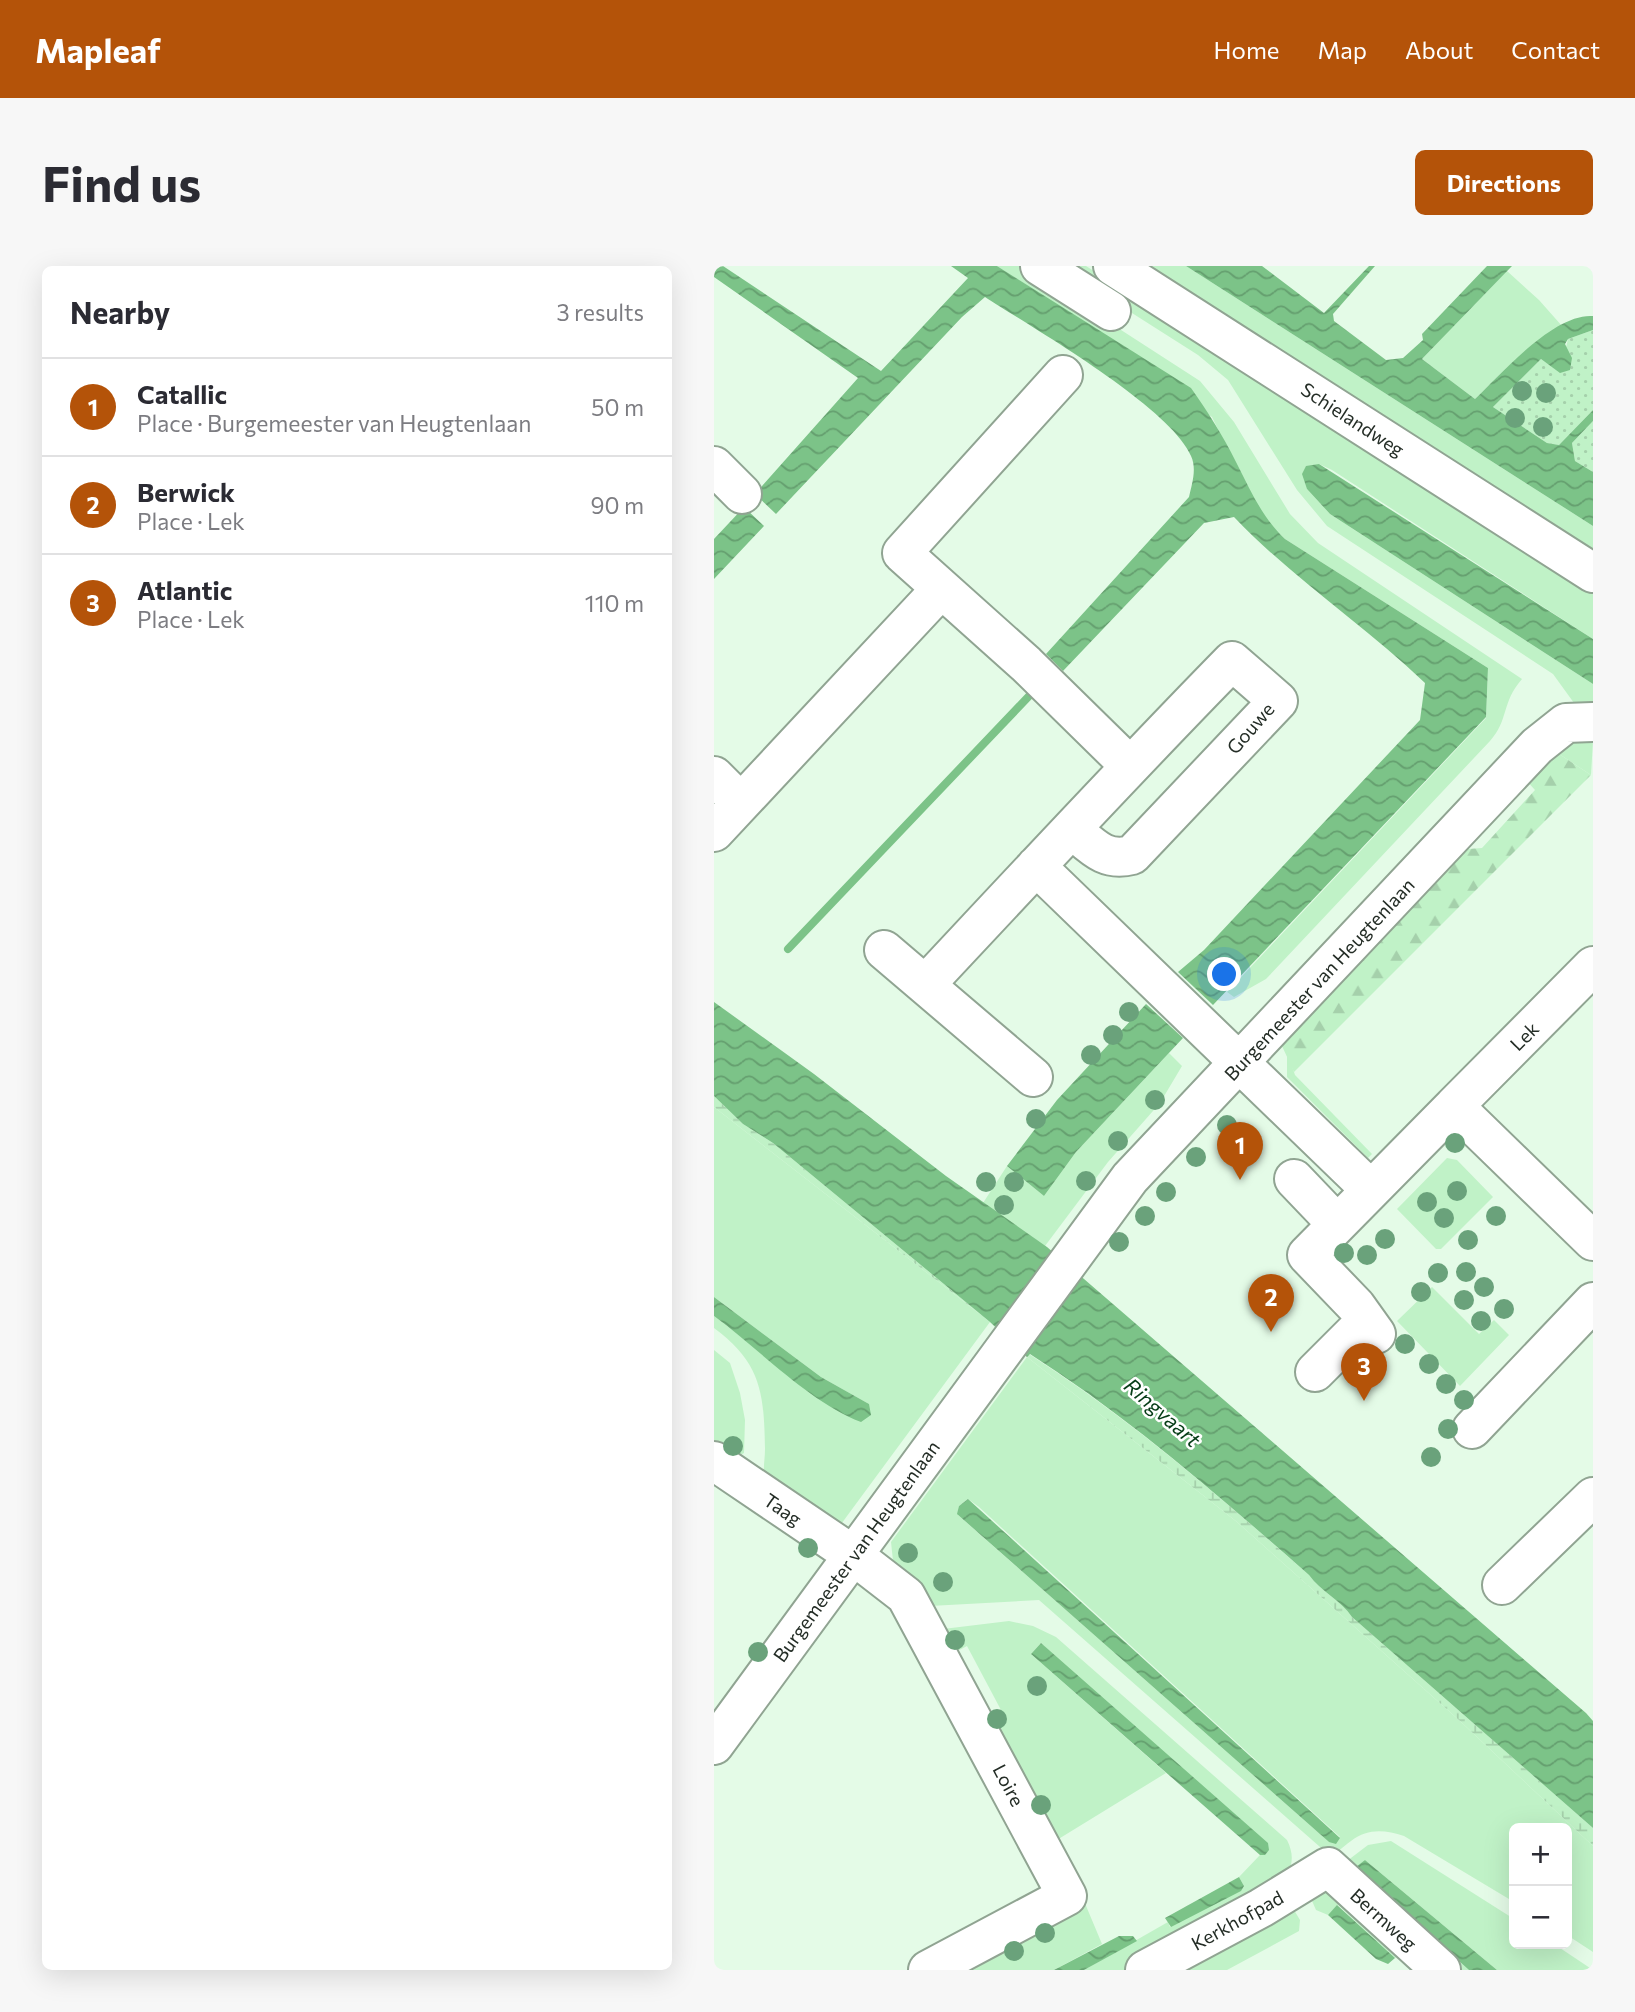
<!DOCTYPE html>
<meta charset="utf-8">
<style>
:root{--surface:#fff;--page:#f7f7f7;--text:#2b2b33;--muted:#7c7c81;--line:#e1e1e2;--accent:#b45309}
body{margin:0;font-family:Commissioner,sans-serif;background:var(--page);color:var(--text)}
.controls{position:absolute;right:21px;bottom:21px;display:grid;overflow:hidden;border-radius:10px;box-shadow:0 7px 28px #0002}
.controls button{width:63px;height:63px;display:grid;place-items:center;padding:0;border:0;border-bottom:2px solid var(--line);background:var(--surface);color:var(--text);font:35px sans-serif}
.you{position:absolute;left:511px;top:709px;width:24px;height:24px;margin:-18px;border:5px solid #fff;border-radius:50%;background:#1a73e8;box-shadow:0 0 0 10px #1a73e833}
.badge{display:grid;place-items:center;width:46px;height:46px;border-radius:50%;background:var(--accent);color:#fff;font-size:23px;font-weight:700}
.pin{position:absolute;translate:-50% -58px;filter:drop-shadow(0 2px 4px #0008)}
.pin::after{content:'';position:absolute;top:37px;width:24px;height:21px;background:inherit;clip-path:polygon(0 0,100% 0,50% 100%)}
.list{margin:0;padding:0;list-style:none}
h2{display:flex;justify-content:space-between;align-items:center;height:91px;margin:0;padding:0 28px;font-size:30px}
h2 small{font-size:23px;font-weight:400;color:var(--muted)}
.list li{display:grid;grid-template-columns:46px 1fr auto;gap:21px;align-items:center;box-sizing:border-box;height:98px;padding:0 28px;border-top:2px solid var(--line)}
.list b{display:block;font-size:26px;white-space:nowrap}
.list p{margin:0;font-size:23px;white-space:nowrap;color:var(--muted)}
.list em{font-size:23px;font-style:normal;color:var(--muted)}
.map{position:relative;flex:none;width:879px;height:1704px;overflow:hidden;border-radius:10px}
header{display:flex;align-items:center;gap:42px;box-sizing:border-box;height:98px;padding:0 35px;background:var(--accent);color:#fff}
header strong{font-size:33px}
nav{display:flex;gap:38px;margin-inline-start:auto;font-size:24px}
.intro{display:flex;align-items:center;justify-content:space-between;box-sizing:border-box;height:168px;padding:0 42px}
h1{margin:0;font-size:49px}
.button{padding:18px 32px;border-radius:10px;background:var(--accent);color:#fff;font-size:24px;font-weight:700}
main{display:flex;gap:42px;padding:0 42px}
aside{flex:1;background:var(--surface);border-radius:10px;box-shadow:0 7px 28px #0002}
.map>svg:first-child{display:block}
</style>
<header>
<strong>Mapleaf</strong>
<nav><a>Home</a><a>Map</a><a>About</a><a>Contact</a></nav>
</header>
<div class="intro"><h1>Find us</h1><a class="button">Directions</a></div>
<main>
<aside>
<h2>Nearby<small>3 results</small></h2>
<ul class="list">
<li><span class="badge">1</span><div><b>Catallic</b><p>Place · Burgemeester van Heugtenlaan</p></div><em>50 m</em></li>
<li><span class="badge">2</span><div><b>Berwick</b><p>Place · Lek</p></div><em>90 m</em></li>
<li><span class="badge">3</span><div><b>Atlantic</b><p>Place · Lek</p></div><em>110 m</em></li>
</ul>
</aside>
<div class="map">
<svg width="879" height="1704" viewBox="0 0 879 1704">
<defs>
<pattern id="forest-firs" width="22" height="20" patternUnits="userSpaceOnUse" patternTransform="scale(1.75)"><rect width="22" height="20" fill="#c0f2c7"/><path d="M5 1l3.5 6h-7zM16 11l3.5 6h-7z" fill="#a5d0ab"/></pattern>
<pattern id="wetland-marsh" width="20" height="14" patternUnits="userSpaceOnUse" patternTransform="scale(1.75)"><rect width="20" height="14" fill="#c0f2c7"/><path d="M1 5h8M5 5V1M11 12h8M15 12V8" fill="none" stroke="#a5d0ab"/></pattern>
<pattern id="garden-dots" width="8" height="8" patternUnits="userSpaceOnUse" patternTransform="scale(1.75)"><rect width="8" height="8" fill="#c0f2c7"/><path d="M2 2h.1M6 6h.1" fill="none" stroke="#a5d0ab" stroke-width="1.8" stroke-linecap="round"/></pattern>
<pattern id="water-waves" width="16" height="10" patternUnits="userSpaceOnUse" patternTransform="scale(1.75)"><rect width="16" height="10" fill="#7cc388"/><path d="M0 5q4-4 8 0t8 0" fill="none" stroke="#659f6f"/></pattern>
</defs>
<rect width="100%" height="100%" fill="#e4fbe7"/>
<!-- grass -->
<path fill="#c0f2c7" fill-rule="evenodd" d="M283,0H308L486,115L520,156L576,248L604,277L808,413C787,437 795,454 776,475L552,713L520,731L513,726L772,452L774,402L571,273L557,260L536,229L498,151L353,45Z
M344,0H372L879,325V373L618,204L605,198L593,223L616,248L879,418V438L860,437L839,408L613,260L583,224L514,114L484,89Z
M428,0H472L879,260V289Z
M793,5L825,34L848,60C814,79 788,106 761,133L708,93Z
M879,475L877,509L839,484L851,476Z
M573,785L581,809L658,888L654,892L573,811Z
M455,787L468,800L446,837L394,896L331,980L269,937L293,900L330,930L362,886Z
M0,841L276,1056L122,1265L52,1215C48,1203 51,1195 51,1183C50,1126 47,1097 0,1062V1050L92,1121L155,1138L107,1111L0,1031Z
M733,892L743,894L779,931L727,983H722L683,943Z
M718,1021L765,1068L780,1054L795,1069L746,1120L683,1055Z
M0,1084L16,1097L26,1127L31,1154L30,1187L17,1194L0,1183Z
M313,1091L523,1256L746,1455L879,1580V1686L853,1669V1562H800V1636L690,1570C671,1564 654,1562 637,1575C628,1581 625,1587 614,1588L325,1334L216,1340L180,1304L177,1276ZM254,1233L265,1241L626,1571L615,1576L244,1249L245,1240Z
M295,1355L319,1360L342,1371L573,1574C583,1594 576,1606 564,1622L410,1704H370L454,1656L456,1661L530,1620L525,1611L546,1589H551L327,1377L317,1388L452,1507L338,1577L271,1454L287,1444L253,1380L236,1389L229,1363Z
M677,1575L800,1653V1678H840L879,1704H783L651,1594L644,1605L755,1704H742L633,1595L654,1579Z
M605,1619L687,1687L681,1692L624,1639L614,1649L602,1644L595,1628Z
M370,1635L388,1678L340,1704H239Z
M580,1644L586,1654L585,1665L513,1704H447Z"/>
<!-- forest -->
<path fill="url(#forest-firs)" d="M839,484L877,509L580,806L568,780L754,583L768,582L821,524L811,513Z"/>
<!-- wetland -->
<path fill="url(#wetland-marsh)" d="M0,830L29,858L59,877L276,1056L0,841Z
M315,1088C415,1152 505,1230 595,1309C607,1326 627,1334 638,1351L879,1562V1580L746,1455L523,1256L313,1091Z"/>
<!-- garden -->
<path fill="url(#garden-dots)" d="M879,64V144L845,179L833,177L779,141L827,93L846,106L854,73Z
M879,155V206L861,195L858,177Z"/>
<!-- water -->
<path fill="url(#water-waves)" d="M0,0H9L167,105L254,12L237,0H283L477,122C494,146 509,170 522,196C537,225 547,250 571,273L774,402L772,451L499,739L464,706L490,684L706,454L711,417C649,358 578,312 520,251L490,257L349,405L332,388L475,231C478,218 483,203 477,190C456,141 320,63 271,31L248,51L62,248L41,228L144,112L0,11Z
M472,0H548L610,47L655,0H661L619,48L620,55L672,94L689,92L709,74L708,68L773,0H798L708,93L761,133C787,108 840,47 879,50V64L854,73L851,78L858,92L856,104L846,107L827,93L779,141L833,177L845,179L879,144V155L858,177L861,195L879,206V260Z
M605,198L879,373V418L616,248L593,223L588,208L592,200Z
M30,241L50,260L0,313V273Z
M0,736L100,808L232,910L333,981L872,1447L879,1455V1562L638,1351C627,1334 607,1326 595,1309C505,1230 416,1152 316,1088L313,1091L276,1056L59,877L29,858L0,830Z
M432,738L469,772L362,886L330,930L293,900L343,834Z
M0,1031L107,1111L155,1138L157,1149L147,1156C95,1136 45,1083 0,1050Z
M254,1233L626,1572L622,1578L615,1576L243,1248L245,1240Z
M327,1377L554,1577L555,1584L551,1589H546L317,1388Z
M651,1594L783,1704H755L644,1605L642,1601Z
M525,1611L530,1620L527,1625L457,1661L451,1652Z
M623,1639L681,1692L674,1698L662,1693L614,1649Z
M405,1670H419L423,1675L370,1704H340Z"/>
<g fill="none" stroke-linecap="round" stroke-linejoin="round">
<!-- stream -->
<path stroke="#7cc388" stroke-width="8" d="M74,683L316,429"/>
<!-- minor casing -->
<g stroke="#90a492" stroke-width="42">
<path id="minor" d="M326,0L397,45
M349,109L188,287L312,398L415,499
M0,200L28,228
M0,510L27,537
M0,566L227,323
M322,600L656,923
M170,684L319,811
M212,718C313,610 414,501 518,395L564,435L418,589C391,596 379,581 359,564
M740,840L879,700
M580,913L623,958
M662,1068L642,1040L593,989L740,840L879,975
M601,1106L652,1055
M758,1163L879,1036
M0,1195L139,1289L192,1330L353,1630L214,1704
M788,1319L879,1231
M0,1479L416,912L823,480L852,457L879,456
M431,1704L547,1642L614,1601L727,1704"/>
</g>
<!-- major casing -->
<g stroke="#90a492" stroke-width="42">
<path id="major" d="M399,0L879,307"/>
</g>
<!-- minor -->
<use href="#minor" stroke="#fff" stroke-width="38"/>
<!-- major -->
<use href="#major" stroke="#fff" stroke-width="38"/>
</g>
<!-- trees -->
<g fill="#6aa27b">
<circle cx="808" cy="125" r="10"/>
<circle cx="832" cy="127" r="10"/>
<circle cx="801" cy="152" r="10"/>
<circle cx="829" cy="161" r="10"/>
<circle cx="415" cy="746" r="10"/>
<circle cx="399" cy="769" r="10"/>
<circle cx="377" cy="789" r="10"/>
<circle cx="441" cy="834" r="10"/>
<circle cx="322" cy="853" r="10"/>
<circle cx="513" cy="859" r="10"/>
<circle cx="404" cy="875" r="10"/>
<circle cx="741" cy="877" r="10"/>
<circle cx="482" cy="891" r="10"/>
<circle cx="372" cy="915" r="10"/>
<circle cx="272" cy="916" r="10"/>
<circle cx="300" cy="916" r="10"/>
<circle cx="743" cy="925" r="10"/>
<circle cx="452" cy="926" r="10"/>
<circle cx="713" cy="936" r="10"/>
<circle cx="290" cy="939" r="10"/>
<circle cx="431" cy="950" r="10"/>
<circle cx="782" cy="950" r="10"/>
<circle cx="730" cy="952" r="10"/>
<circle cx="671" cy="973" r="10"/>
<circle cx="754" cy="974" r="10"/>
<circle cx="405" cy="976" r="10"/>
<circle cx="630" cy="987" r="10"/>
<circle cx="653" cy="989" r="10"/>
<circle cx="752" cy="1006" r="10"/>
<circle cx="724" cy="1007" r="10"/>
<circle cx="770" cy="1021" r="10"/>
<circle cx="707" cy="1026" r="10"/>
<circle cx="750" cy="1034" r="10"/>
<circle cx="790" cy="1043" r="10"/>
<circle cx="767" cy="1055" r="10"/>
<circle cx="691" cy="1078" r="10"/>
<circle cx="715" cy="1098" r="10"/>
<circle cx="732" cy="1118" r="10"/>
<circle cx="750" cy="1134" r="10"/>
<circle cx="734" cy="1163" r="10"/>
<circle cx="19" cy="1180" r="10"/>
<circle cx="717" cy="1191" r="10"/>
<circle cx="94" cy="1282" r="10"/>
<circle cx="194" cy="1287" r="10"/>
<circle cx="229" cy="1316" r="10"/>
<circle cx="241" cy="1374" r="10"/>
<circle cx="44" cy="1386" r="10"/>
<circle cx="323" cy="1420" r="10"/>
<circle cx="283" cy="1453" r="10"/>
<circle cx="327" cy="1539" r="10"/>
<circle cx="331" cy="1667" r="10"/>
<circle cx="300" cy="1685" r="10"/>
</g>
<g text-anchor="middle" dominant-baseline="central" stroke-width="5" stroke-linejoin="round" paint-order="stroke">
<!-- street labels -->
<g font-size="19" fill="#242d26" stroke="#fff">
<text transform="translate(639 153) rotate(33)">Schielandweg</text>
<text transform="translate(536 462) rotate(-49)">Gouwe</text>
<text transform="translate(605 713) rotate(-47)">Burgemeester van Heugtenlaan</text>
<text transform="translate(810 770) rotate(-45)">Lek</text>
<text transform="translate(69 1243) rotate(35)">Taag</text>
<text transform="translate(142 1285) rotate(-54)">Burgemeester van Heugtenlaan</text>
<text transform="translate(295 1519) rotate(62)">Loire</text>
<text transform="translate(670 1653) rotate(42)">Bermweg</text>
<text transform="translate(523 1654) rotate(-29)">Kerkhofpad</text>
</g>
<!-- water labels -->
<g font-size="21" font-style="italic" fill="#063d17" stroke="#fff">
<text transform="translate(449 1146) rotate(41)">Ringvaart</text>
</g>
</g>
</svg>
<div class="controls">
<button>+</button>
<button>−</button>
</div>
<div class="you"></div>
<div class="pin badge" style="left:526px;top:914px">1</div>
<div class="pin badge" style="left:557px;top:1066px">2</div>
<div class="pin badge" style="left:650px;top:1135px">3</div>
</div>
</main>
